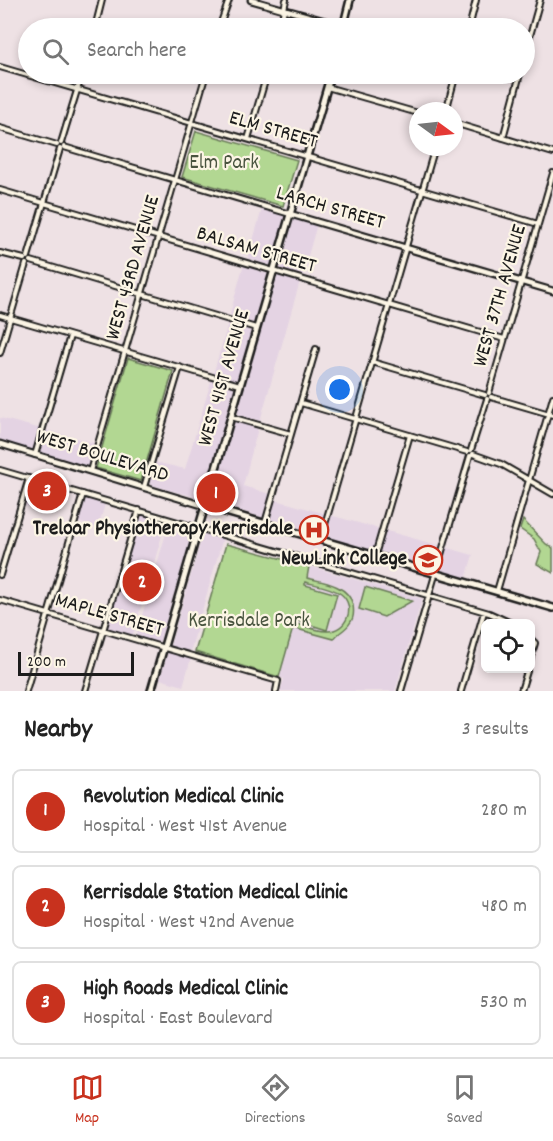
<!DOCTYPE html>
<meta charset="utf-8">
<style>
:root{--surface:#fff;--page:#f2f2f2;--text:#222;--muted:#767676;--line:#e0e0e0;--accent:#c8321e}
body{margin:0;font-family:Dekko,sans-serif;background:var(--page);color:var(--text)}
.controls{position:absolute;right:18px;bottom:18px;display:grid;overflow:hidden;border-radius:9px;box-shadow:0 3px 9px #0003}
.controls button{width:54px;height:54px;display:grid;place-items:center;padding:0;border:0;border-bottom:2px solid var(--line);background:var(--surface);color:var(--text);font:30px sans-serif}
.compass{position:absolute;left:409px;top:102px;width:54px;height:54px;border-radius:50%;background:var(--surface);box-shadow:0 3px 9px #0003;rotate:105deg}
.scale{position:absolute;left:18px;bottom:15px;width:116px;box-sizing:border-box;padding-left:6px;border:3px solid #1c1c1c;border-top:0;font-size:16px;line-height:21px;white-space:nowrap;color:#1c1c1c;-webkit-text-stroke:4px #fcf5e5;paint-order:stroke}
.you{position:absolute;left:340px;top:390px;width:21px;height:21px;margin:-15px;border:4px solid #fff;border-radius:50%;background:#1a73e8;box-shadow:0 0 0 9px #1a73e833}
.badge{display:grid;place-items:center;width:39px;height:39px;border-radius:50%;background:var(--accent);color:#fff;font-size:20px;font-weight:700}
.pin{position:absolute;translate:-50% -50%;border:3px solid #fff;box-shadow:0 2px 6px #0006}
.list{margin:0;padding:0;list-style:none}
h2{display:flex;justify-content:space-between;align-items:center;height:78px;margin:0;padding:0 24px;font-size:26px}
h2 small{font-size:20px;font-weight:400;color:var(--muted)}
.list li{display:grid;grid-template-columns:39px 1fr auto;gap:18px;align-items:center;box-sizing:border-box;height:84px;margin:0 12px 12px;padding:0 12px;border:2px solid var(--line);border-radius:9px}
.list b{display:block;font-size:22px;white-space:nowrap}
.list p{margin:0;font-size:20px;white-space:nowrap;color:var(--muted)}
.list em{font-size:20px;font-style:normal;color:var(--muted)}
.icon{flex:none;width:33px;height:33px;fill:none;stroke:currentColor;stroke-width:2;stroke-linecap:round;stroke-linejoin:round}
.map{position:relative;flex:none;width:553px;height:691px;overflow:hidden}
.search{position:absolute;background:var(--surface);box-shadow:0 3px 9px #0003;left:18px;right:18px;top:18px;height:66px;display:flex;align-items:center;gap:15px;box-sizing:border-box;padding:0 21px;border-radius:33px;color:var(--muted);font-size:22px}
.sheet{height:366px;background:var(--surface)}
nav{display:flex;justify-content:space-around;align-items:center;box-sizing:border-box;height:84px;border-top:2px solid var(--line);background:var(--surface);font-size:16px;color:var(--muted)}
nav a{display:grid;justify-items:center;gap:3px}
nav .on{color:var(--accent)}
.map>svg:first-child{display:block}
</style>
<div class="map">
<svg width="553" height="691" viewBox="0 0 553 691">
<rect width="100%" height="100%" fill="#eee1e4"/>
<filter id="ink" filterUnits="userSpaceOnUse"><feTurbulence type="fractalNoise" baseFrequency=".0167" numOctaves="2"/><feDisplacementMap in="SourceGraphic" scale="12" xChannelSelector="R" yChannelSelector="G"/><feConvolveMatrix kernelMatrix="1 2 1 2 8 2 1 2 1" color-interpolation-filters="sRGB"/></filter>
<g filter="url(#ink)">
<!-- built -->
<path fill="#e4d3e3" d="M262,209L285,216L270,266L248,258Z
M297,218L317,224L302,277L280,269L293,221Z
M246,266L268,274L255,320L253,323L232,317L230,314L243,267Z
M280,275L300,281L260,421L239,415L237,411L276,277Z
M230,323L249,329L252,331L239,377L235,380L233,386L235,390L203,499L151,485L149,483L155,462L185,469L228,324Z
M0,418L94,443L88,467L0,441Z
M237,421L258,428L243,486L270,494L269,498L473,555L466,578L211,502L234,423Z
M33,482L51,488L44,512L23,505L29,485Z
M85,499L105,504L98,528L78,522Z
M143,515L166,522L133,634L130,635L108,628L107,624L140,517Z
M169,523L190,529L192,534L160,641L157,643L136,637L137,633Z
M206,533L223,538L190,652L170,646L203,534Z
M309,566L422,599L395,691H280L284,679L279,677Z
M168,652L191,658L183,686L160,679Z"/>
<!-- green -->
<path fill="#b2d792" stroke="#677a57" stroke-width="1.5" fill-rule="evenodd" d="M196,131L297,160L283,206L182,177Z
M128,358L173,371L141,481L96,468Z
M523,520L546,544L553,548V573L537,564L541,552L534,539L520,529Z
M226,544L309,566L307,578C324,582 348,585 353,605C354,611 354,618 350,623C346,630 337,633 334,639L293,628L279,677L195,652ZM305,582C316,585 332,587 341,594C357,607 346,632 327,631C316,631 304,626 294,623L295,620L327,630L337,594L305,585Z
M365,587L412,601L384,617L359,609Z"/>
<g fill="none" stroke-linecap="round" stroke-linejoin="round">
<!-- minor casing -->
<g stroke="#1c1c1c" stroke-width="8">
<path id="minor" d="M95,27L102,28
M95,28L102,0
M219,28L229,0
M280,28L286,0
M469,28L476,0
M524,57L540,0
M0,67L538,224
M327,87L418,113
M446,111L456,74
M454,123L553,153
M0,128L57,145
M503,138L520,74
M248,139L267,74
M61,143L82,74
M64,147L290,214
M0,190L504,339
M0,253L24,259
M28,257L60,149
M31,261L256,328
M0,315L240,385
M0,353L26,264
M372,362L485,395
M489,393L553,173
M491,397L553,415
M301,403L467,452
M231,417L291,434
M471,450L487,399
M473,454L501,464L553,494
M35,455L70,336
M0,470L489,613L513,624
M90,471L206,74
M144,487L180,367
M265,523L316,349
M321,538L435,147
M375,555L410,435
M0,575L29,478
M497,591L553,397
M0,600L278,681L276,691
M530,638L535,643L530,660
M26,691L83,494
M85,691L139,510
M401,691L470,456
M461,691L484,612
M521,691L528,668"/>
</g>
<!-- tertiary casing -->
<g stroke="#1c1c1c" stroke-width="9">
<path id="tertiary" d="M251,0L343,26
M290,214L553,291
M0,444L205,506"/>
</g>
<!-- secondary casing -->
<g stroke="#1c1c1c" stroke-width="10">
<path id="secondary" d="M343,28L350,0
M205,506L553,608
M151,691L331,74"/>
</g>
<!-- minor -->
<use href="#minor" stroke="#fcf5e5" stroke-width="4"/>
<!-- tertiary -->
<use href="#tertiary" stroke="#fcf5e5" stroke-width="4.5"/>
<!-- secondary -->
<use href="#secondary" stroke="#fcf5e5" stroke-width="5"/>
</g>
</g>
<!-- icons -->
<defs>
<g id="hospital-ring" transform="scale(1.5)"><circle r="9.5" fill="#fcf5e5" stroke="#c8321e" stroke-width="1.5"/><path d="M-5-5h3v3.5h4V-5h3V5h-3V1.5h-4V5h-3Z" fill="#c8321e"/></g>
<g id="university-ring" transform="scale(1.5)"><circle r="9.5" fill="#fcf5e5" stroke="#c8321e" stroke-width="1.5"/><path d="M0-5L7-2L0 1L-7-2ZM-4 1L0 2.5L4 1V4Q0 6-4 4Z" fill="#c8321e"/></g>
</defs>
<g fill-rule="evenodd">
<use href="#hospital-ring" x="314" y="530"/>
<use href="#university-ring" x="428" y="560"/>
</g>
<g text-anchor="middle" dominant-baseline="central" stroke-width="4.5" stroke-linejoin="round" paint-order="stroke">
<!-- street labels -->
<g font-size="21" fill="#1c1c1c" stroke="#fcf5e5">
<text transform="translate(273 131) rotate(16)">ELM STREET</text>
<text transform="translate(330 209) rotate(16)">LARCH STREET</text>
<text transform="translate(256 251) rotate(16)">BALSAM STREET</text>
<text transform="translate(134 268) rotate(-74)">WEST 43RD AVENUE</text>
<text transform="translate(501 296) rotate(-74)">WEST 37TH AVENUE</text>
<text transform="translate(225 378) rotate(-74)">WEST 41ST AVENUE</text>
<text transform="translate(102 457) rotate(17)">WEST BOULEVARD</text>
<text transform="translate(109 616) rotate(16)">MAPLE STREET</text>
</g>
<!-- park labels -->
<g font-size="21" fill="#49543f" stroke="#fcf5e5">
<text x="224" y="164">Elm Park</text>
<text x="249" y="622">Kerrisdale Park</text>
</g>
<!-- poi labels -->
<g font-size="21" font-weight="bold" fill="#1c1c1c" stroke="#fcf5e5" text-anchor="end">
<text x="293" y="530">Treloar Physiotherapy Kerrisdale</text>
<text x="407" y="560">NewLink College</text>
</g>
</g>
</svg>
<div class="controls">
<button><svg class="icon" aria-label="locate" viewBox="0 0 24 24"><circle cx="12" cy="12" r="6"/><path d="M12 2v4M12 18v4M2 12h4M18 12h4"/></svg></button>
</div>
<svg class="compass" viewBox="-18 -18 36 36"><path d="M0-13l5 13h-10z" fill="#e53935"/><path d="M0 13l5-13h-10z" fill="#767676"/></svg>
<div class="scale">200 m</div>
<div class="you"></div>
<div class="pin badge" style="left:216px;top:493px">1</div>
<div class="pin badge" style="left:142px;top:582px">2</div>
<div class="pin badge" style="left:47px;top:491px">3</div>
<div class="search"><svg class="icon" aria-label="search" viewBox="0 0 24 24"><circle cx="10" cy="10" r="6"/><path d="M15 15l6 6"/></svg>Search here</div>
</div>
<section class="sheet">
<h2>Nearby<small>3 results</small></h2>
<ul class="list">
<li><span class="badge">1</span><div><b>Revolution Medical Clinic</b><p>Hospital · West 41st Avenue</p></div><em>280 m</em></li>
<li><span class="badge">2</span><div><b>Kerrisdale Station Medical Clinic</b><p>Hospital · West 42nd Avenue</p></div><em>480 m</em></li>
<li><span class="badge">3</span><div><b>High Roads Medical Clinic</b><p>Hospital · East Boulevard</p></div><em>530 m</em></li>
</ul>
</section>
<nav>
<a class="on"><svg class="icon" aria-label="map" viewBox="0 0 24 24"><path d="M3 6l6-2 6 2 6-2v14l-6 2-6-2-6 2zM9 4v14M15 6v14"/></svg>Map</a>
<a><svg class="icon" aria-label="directions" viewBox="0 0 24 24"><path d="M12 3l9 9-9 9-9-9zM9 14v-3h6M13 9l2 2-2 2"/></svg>Directions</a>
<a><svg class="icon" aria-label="saved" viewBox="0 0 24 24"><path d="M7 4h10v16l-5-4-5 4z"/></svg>Saved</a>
</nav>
